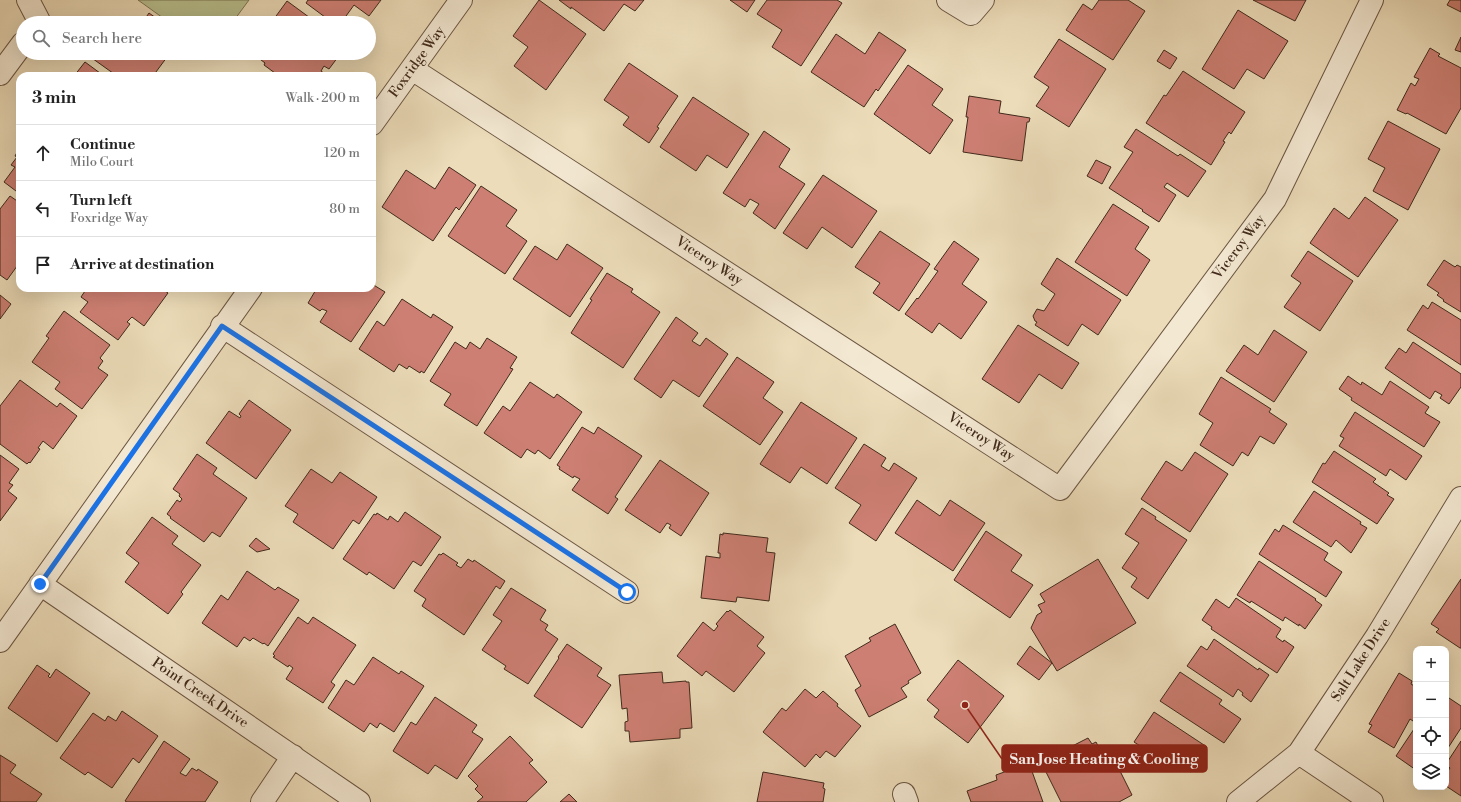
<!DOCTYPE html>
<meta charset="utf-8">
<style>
:root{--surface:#fff;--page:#f2f2f2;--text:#222;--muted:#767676;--line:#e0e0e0}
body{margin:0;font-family:"Libre Bodoni",serif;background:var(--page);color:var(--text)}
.controls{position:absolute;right:12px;bottom:12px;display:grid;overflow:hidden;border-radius:8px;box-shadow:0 4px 16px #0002}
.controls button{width:36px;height:36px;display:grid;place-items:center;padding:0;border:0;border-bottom:1px solid var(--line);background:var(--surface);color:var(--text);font:20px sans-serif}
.stop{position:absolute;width:12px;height:12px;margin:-9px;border:3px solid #1a73e8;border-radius:50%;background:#fff}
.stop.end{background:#1a73e8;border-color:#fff;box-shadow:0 1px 4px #0008}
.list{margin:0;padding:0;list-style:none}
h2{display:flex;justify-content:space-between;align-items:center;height:52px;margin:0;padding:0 16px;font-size:17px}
h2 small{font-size:13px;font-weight:400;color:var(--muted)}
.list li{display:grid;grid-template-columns:26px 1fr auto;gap:12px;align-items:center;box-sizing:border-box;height:56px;padding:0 16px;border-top:1px solid var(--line)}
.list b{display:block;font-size:15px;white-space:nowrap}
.list p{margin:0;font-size:13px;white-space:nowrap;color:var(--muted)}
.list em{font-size:13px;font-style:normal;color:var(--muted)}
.icon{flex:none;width:22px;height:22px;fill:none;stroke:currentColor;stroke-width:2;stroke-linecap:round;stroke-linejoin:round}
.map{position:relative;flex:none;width:1461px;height:802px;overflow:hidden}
.search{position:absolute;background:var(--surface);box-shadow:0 4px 16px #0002;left:16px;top:16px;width:360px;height:44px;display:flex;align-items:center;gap:10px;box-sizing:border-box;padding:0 14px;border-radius:22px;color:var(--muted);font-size:15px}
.panel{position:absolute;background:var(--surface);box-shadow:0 4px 16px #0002;left:16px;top:72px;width:360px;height:220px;border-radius:12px}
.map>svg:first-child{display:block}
</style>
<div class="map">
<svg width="1461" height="802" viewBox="0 0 1461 802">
<rect width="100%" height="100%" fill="#ecdcb9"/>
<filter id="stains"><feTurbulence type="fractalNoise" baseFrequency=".005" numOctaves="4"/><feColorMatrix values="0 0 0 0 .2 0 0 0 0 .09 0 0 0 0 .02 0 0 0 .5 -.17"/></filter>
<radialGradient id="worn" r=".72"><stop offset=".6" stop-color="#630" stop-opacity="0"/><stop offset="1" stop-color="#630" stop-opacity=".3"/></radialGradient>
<!-- green -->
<path fill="#b8c08f" stroke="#7c7556" d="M138,0H249L232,23H170Z"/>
<!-- building -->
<path fill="#cd7f73" stroke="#412a1c" d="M308,0H381L369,16L354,5L341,23H333L306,3Z
M539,0L586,34L546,90L514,66L528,47L513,36Z
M559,0H644L635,11L624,4L604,31L571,7V9Z
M730,0H755L747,12Z
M767,0H837L842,3L801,66L772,47L782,30L757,14Z
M1099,0H1128L1145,11L1113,60L1066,30L1083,4L1092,10Z
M1253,0H1306L1295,21Z
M1450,0H1461V12L1447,5Z
M287,1L317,23H271Z
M1238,10L1288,41L1264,79L1247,69L1234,89L1202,69Z
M149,13L163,23H142Z
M879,32L906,50L878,91L876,89L864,107L811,72L836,34L865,54Z
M1461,37V52L1455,50Z
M1059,39L1106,69L1069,127L1036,106L1049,87L1034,77Z
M1430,48L1440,54L1438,56L1461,68V108L1446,134L1407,113L1406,114L1397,110L1411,83L1415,86L1419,79L1414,77Z
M1164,50L1177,58L1170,69L1157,61Z
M91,53H170L153,76H117L89,56Z
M252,53H341L329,69L324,66L321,71L325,74L323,76H279L264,65L265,63Z
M85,62L104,76H74Z
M629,63L678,96L657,127L659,128L649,143L623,125L629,117L604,100Z
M908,65L943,89L932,105L953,120L930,154L874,114Z
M1183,71L1245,112L1231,134L1229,132L1223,141L1225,142L1211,165L1146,123L1164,95L1166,96Z
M969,96L1001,101L999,113L1030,118L1029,122H1027L1022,161L963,152L968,117H966Z
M693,97L749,134L727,168L707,155L696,171L660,147Z
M1388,121L1440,149L1408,210L1373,191L1385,168L1368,159Z
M1136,129L1178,156L1180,154L1206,171L1188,197L1167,183L1164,187L1176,195L1159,222L1142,211L1143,210L1109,188L1133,152L1124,147Z
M764,131L790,149L779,167L805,184L775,229L753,213L759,204L750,199L745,207L723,193Z
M20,147V194L4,182L15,167L11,165L17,157L15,156Z
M1096,160L1111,167L1102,184L1087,176Z
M449,167L476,185L459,210L456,207L433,241L382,207L406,170L435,189Z
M823,175L877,211L852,248L822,227L807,249L783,233Z
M481,186L517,210L506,226L527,241L505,274L448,236Z
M10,196L20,203V262L7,280L0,275V209Z
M1365,197L1398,220L1358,277L1310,243L1334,208L1349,219Z
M1113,204L1149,227L1135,249L1150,260L1127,296L1075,262Z
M880,231L930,264L899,311L873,293L880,283L855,267Z
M954,241L979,259L962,284L987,302L961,339L939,323L932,333L905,314L917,298L918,299L938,271L934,269Z
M567,244L603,268L570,317L513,279L535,246L557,260Z
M1308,251L1353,281L1320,331L1284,307L1301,283L1291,276Z
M1057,258L1121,300L1098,335L1082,324L1068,346L1035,325L1037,322L1035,321L1033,316L1037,309L1044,311L1055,294L1041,284Z
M1444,260L1455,267L1457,265L1461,267V312L1443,301L1444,300L1437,295L1439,293L1427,285Z
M607,273L633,289L631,292L660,312L623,368L571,333L592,300L590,299Z
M372,284L385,292L351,342L320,322L327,311L322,309L320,311L308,303L317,288H372Z
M87,288H161L168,293L144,326L132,317L127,322L130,324L118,340L80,312L88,302L81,297Z
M0,295L11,304L0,319Z
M402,299L431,318L433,314L453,327L424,373L421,371L420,373L409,366L407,369L399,364L394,372L359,349L377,321L384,326Z
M1432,302L1461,320V365L1407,330L1423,305L1428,309Z
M64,311L110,345L100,358L103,361L98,368L108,375L82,409L55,389L60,382L32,362L49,338L46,336Z
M676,317L698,333L692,341L700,346L706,338L728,354L699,397L673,380L661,398L634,379Z
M1018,325L1079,363L1062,389L1039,374L1019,403L982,379Z
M1274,330L1307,352L1274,402L1226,371L1244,345L1258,355Z
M487,338L517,357L510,368L513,369L477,426L444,405L451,394L430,381L455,342L466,349L470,342L480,349Z
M1413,342L1461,374V387L1449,404L1440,398L1442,395L1435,391L1430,399L1385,368L1399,348L1406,353Z
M737,357L774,382L763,398L783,412L760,445L703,406Z
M1348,376L1361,385L1362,382L1382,395L1390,381L1429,407L1425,413L1440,422L1424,447L1351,400L1352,398L1339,389Z
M1221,377L1271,409L1269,412L1287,424L1274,444L1260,436L1248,456L1242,452L1233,466L1200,445L1213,423L1199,414Z
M20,380L57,407L60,403L77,416L53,449L43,441L38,448L40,449L30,463L29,462L27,464L0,444V406Z
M530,382L554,398L557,394L582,412L550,459L538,450L535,454L527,449L521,458L484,433L503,406L510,411Z
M249,400L291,430L256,479L206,443L229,411L240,418L241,416L239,414Z
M801,402L857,438L827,484L801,467L790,483L760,464Z
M1355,412L1422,456L1406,480L1390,469L1386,476L1339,446L1344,438L1340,436Z
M582,427L594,434L598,427L642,456L615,497L618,499L608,514L572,490L580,479L574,476L573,478L559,469L560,467L557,465Z
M864,444L886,458L881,466L889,471L894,463L917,478L876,541L849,523L861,505L835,488Z
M1334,451L1376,479L1373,482L1389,493L1387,495L1394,499L1377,524L1312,482L1323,463L1325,464Z
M1195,452L1228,474L1190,532L1141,499L1166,461L1182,471Z
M197,454L217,468L213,474L247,498L220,537L212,532L204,542L170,518L171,517L167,514L177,500L180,502L182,499L179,496L180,494L173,489Z
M0,455L19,469L9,483L13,485L8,491L17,498L0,521Z
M660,460L709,493L681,536L669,528L671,525L667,523L660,533L625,510Z
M311,469L332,483L340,472L377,497L359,524L353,520L333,549L293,522L298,514L285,506Z
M1314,491L1361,522L1360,524L1367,528L1351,553L1336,540L1331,547L1293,522Z
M917,500L940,516L950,500L985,523L953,571L895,533Z
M1142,508L1156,517L1155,519L1187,540L1148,599L1131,587L1137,578L1122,568L1139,543L1125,534Z
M405,512L441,537L421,566L413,561L394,589L369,572L367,575L343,559L374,514L376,515L377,513L388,520L390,516L398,522Z
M152,517L178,536L172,544L201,565L181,592L183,594L168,614L125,582L139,563L126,553Z
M1283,525L1328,553L1324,560L1342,572L1326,597L1259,554L1275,529L1279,532Z
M986,531L1022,555L1011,571L1033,585L1010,618L954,580Z
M723,533L768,538L766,552L775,553L769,601L737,597L736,602L701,598L706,556L720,558V553H718L720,534L723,535Z
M256,538L270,549L257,552L249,546Z
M443,553L458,563L456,565L461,568L468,559L473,562L474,560L505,581L500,589L496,586L464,635L422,606L426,599L414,591L439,554L441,555Z
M1098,559L1136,623L1057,671L1031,628L1037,615L1042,612L1038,605L1045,602L1040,594Z
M1259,561L1316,599L1315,600L1322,605L1305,629L1299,624V626L1285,617L1283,621L1251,601L1250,603L1237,595Z
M247,571L275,590L278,587L299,600L268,646L264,643L263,644L253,638L250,641L244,637L237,647L202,623L221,595L228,600Z
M1461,579V648H1460L1436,632L1439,629L1431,624Z
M511,588L546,610L540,620L548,625L545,630L558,639L528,684L504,669L506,666L482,650L502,621L493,615Z
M1236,598L1281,629L1276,637L1283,642L1284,640L1294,647L1277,673L1211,629L1212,627L1202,620L1216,599L1229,608Z
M730,610L764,637L757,646L765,653L734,692L706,671L702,676L677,656L703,622L714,631L718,626L716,624L727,611L728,612Z
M298,617L308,624L313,617L356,645L331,682L335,685L323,703L286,679L293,668L289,665L288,667L273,657L275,656L273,654Z
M895,624L921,673L908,681L909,683L901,688L907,697L869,717L855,690L861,686L845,656L871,641L869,638Z
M1214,639L1258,670L1259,668L1269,675L1251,702L1242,695L1243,693L1238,689L1233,697L1187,666L1201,646L1207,650Z
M567,644L602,668L597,676L611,685L582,728L534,696L559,658L558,657Z
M1030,646L1052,663L1039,680L1017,664Z
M373,657L399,674L401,671L424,686L394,732L380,723L377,728L370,723L364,732L328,708L346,680L354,685Z
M958,660L1004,696L968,743L934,717L939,710L927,700Z
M37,665L50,674L48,676L50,678L56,669L90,693L57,742L8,708Z
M662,672L663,683L686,681V682H689L692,728L680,729V738L630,742L629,731H625V722L628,721L627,708L622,709L619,675Z
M1180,672L1222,700L1219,704L1241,719L1224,743L1160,701Z
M1399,673L1412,681L1411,684L1416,687V716L1413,721L1410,719L1394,748L1368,732L1372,725L1369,724Z
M805,689L816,698L823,691L838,704L837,706L861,726L835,757L826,751L820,758L816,754L805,767L763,732L782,708L786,711Z
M1446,696L1461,706V728L1446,751Z
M435,697L477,725L472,732L483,739L457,779L435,765L428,774L393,751L411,722L416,725Z
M122,711L158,736L139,763L133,758L112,788L88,772L85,775L60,758L93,713L105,721L108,716L116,721Z
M1154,712L1207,747L1191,772L1183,767L1184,765L1175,760L1171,766L1134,742Z
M1416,726V770L1396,756Z
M510,736L533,760L529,763L547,782L526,802H477L483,797L475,789L478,786L468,776Z
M1088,738L1092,744L1096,742L1103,755L1110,751L1132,795L1119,802H1061L1041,762Z
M164,741L190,759L180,773L186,776L192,768L197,771L198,769L218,782L205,802H127L125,801Z
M1461,741V796L1446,786V774L1450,768L1446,764Z
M0,755L16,765L10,773L42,794L36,802H0Z
M1029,763L1043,802H971L967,791L997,780L996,775Z
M763,772L824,783L823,788L825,789L823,802H757Z
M569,794L577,802H560Z"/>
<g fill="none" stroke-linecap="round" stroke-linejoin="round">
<!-- minor casing -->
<g stroke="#6c5643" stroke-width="24">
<path id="minor" d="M28,0L39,21L38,23
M948,0L971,14L983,0
M412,69L1060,489L1275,199L1372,0
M0,74L23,43
M372,124L461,0
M222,326L627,592
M40,584L359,802
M0,641L251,288
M1299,753L1372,802
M904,794L907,802
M262,802L293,756
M1238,802L1299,753L1377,636L1461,498"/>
</g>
<!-- minor -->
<use href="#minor" stroke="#f3e8d2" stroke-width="22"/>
</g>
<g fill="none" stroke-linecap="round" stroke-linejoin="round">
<!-- route -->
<path stroke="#1a73e8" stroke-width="5" d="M40,584L222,326L627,592"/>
</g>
<g text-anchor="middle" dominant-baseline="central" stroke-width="4" stroke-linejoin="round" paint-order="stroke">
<!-- street labels -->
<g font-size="14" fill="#412a1c" stroke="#f3e8d2">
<text transform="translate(417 62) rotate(-54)">Foxridge Way</text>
<text transform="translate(1239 247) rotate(-53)">Viceroy Way</text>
<text transform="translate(709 261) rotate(33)">Viceroy Way</text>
<text transform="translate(981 437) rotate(33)">Viceroy Way</text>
<text transform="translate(1361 660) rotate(-57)">Salt Lake Drive</text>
<text transform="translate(200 693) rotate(34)">Point Creek Drive</text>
</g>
</g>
<!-- callouts -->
<path fill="none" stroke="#8f2418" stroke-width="1.5" d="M965 705L1002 759"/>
<circle fill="#8f2418" stroke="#f3e8d2" stroke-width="1.5" cx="965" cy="705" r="4"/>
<rect fill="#8f2418" stroke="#8f2418" stroke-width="1.5" x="1002" y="745" width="205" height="27" rx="4"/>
<g font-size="15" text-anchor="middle" font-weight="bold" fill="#fff">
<text x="1104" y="764">San Jose Heating &amp; Cooling</text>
</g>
<rect width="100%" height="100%" filter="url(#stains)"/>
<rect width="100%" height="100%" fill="url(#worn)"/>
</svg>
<div class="controls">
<button>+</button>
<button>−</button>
<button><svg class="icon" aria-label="locate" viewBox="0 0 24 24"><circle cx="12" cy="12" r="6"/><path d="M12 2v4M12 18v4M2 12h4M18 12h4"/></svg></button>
<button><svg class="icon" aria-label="layers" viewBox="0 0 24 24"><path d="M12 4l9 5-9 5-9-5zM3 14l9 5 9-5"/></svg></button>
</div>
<div class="stop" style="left:627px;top:592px"></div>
<div class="stop end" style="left:40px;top:584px"></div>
<div class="search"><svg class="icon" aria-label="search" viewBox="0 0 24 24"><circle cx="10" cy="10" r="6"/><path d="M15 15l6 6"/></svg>Search here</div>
<section class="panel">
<h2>3 min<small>Walk · 200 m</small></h2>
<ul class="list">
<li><svg class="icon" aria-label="ahead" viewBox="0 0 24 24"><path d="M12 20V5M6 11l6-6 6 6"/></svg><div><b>Continue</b><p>Milo Court</p></div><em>120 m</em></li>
<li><svg class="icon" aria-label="left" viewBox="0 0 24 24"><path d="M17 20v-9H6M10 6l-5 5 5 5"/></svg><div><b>Turn left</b><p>Foxridge Way</p></div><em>80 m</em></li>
<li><svg class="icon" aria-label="arrive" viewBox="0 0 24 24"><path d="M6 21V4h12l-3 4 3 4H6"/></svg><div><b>Arrive at destination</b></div></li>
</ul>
</section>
</div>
